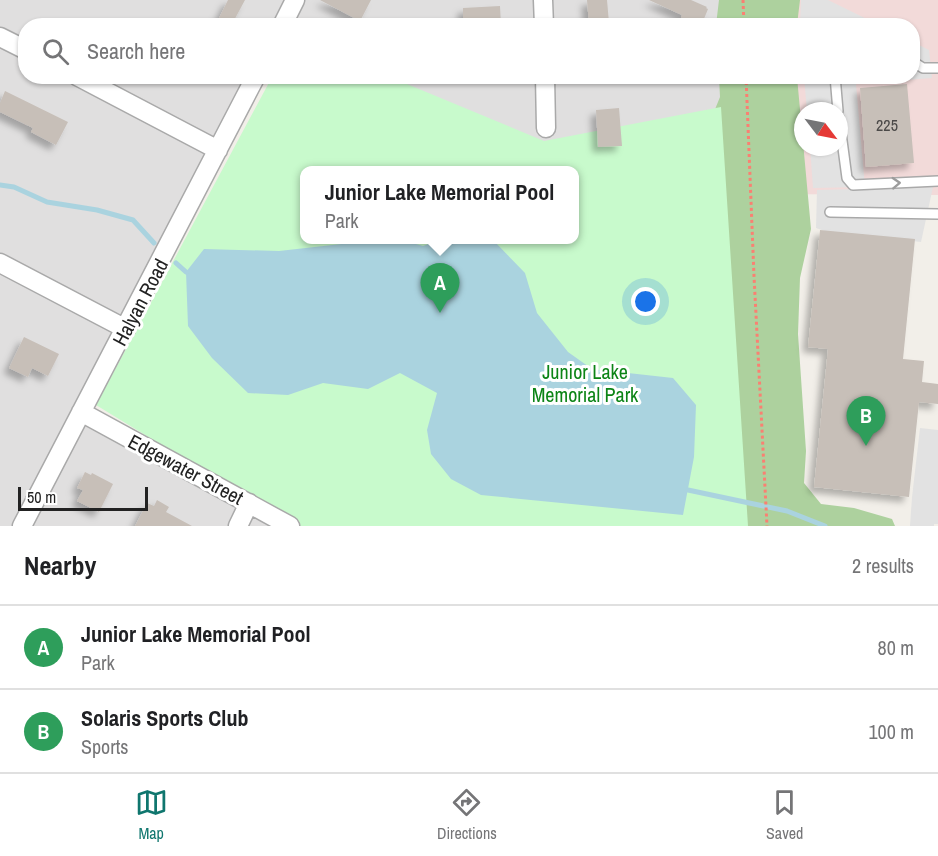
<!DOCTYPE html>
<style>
:root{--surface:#fff;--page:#f6f6f6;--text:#202124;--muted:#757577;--line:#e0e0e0;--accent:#0f766e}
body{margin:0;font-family:"Archivo Narrow",sans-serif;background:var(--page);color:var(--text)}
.compass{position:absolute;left:794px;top:102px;width:54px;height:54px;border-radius:50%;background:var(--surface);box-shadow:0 2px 4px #0004;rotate:122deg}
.scale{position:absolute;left:18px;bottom:15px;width:130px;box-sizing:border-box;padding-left:6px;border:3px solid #222;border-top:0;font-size:16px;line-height:21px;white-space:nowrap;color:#222;-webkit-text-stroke:4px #fff;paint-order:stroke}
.you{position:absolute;left:646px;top:302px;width:21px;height:21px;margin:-15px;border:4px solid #fff;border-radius:50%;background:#1a73e8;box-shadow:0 0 0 9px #1a73e833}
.badge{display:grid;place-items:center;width:39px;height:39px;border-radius:50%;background:var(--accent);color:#fff;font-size:20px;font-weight:700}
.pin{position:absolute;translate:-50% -50px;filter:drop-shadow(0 2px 3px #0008)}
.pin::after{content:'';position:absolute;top:32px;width:21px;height:18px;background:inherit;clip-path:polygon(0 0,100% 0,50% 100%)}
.popup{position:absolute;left:300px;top:166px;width:279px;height:78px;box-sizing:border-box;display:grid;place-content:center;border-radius:12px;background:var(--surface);filter:drop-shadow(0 2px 4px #0005);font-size:20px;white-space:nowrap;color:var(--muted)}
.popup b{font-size:22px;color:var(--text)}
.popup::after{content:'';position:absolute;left:50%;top:100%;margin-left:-12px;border:12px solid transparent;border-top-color:var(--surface)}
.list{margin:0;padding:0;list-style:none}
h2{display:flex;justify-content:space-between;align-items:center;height:78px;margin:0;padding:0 24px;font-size:26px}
h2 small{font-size:20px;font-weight:400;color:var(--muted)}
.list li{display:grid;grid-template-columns:39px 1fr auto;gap:18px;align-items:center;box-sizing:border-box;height:84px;padding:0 24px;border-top:2px solid var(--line)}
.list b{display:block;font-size:22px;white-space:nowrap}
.list p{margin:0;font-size:20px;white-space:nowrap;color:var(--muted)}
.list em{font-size:20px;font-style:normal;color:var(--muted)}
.icon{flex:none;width:33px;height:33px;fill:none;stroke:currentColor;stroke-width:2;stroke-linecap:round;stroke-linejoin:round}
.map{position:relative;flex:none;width:938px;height:526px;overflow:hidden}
.search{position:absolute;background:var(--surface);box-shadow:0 2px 4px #0004;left:18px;right:18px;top:18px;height:66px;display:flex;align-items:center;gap:15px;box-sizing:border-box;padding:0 21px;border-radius:24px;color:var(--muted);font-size:22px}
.sheet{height:246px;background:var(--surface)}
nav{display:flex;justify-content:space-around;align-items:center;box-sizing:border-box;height:84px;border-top:2px solid var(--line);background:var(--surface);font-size:16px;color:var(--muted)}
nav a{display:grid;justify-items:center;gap:3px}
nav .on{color:var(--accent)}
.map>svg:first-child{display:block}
</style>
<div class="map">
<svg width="938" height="526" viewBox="0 0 938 526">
<defs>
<filter id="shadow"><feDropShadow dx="-5.5" dy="5.5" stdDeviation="3" flood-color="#0004"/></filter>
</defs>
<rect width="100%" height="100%" fill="#f2efe9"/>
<!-- residential -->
<path fill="#e0dfdf" d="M0,0H758L756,26H26V76L256,77L82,412L290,526H0Z
M347,77H753L749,141L575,170Z"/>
<!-- commercial -->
<path fill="#f2dad9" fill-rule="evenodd" d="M758,0H938V195L751,194L753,77L912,76V26L756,25ZM803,111H839V147H803Z"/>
<!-- forest -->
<path fill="#add19e" d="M719,0H800L797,25H716Z
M719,77H797L811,229L800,278L798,334L806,451L804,483L821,504L854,508L892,519L895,526H725L705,134L720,97Z"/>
<!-- park -->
<path fill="#c8facc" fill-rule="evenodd" d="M272,77H390L544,141L721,107L748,526H294L96,405ZM305,170H575V240H305Z"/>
<!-- parking -->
<path fill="#e2e2e2" d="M801,0H828L879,25H800Z
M913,42L929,50L932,78L856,84L865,187L813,188L810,147H839V111H807L804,77L912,76Z
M933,187L921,242L825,231L816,228L817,190Z
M920,428L938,430V524H934V526H910L912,497Z"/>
<!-- water -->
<path fill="#aad3df" d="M377,240H402L423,246L440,240H479L494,241L525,273L537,313L568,352L592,369L673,378L696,405L694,457L683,515L481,495L451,479L431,454L427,430L437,393L400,373L368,389L323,383L288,395L248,393L212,358L188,326L186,272L204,249L279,251Z"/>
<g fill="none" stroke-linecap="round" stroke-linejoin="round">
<!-- stream -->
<path stroke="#aad3df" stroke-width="5" d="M0,185L14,187L47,202L97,210L133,220L154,243
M176,263L186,272
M688,490L787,511L825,526"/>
</g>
<!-- building -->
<path fill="#c7bfb8" filter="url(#shadow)" d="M228,0H245L231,26H215Z
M320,0H371L360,21Z
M587,0H607L609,23L589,24Z
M649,0H691L707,7L706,8L708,9L701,26H694L683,20V19L681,17L682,15Z
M500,6L501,26H463V8Z
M907,84L914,163L866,167L860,88Z
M5,91L68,122L56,145L31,132L33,128L0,112V103Z
M619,108L622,146L598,147L596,110Z
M820,230L915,239L903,359L924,361L922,382L938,384V404L919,402L909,497L814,487L828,349L808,347Z
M24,337L59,354L48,376L32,368L28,377L9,368Z
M85,472L91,475L92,473L113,484L99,512L77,501L83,490L77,488Z
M157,500L169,507L166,512L192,526H135L147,503L154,506Z"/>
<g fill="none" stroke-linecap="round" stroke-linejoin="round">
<!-- service casing -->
<g stroke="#a9a9a9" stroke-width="12">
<path id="service" d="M912,61L923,68H938
M835,76L838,111
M839,118L847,178L853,185L938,181
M830,212L938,214"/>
</g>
<!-- minor casing -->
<g stroke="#a9a9a9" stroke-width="21">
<path id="minor" d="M543,0L544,26
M282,26L295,0
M0,37L26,50
M77,76L218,150
M545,76L546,128
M0,263L126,329
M81,412L290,526
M22,526L256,76
M238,526L249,503"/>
</g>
<!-- path -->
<path stroke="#fa8072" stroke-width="3" stroke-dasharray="3 3" stroke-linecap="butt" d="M743,0L744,26
M746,76L754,276L767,526"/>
<!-- service -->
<use href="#service" stroke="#fff" stroke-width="9"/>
<!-- minor -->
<use href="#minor" stroke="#fff" stroke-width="18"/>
</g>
<!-- one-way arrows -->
<defs><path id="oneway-chevron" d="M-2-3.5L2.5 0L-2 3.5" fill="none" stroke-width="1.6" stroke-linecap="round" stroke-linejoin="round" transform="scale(1.5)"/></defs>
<use stroke="#9c9c9c" href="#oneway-chevron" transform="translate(896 183) rotate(-3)"/>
<g text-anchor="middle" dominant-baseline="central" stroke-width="6" stroke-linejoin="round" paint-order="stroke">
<!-- number labels -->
<g font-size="16" fill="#4b4948">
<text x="887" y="125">225</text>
</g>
<!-- street labels -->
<g font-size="20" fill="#222" stroke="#fff">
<text transform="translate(140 302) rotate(-62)">Halyan Road</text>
<text transform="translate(186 469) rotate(28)">Edgewater Street</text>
</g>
<!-- park labels -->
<g font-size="20" fill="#0c8416" stroke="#fff">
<text x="585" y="371">Junior Lake<tspan x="585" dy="23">Memorial Park</tspan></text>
</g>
</g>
</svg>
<svg class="compass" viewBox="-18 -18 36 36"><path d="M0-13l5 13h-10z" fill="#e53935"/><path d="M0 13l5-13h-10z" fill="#757577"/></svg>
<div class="scale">50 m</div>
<div class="you"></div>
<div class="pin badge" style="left:440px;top:313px;background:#2e9e5b">A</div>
<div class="popup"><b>Junior Lake Memorial Pool</b>Park</div>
<div class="pin badge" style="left:866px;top:446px;background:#2e9e5b">B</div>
<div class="search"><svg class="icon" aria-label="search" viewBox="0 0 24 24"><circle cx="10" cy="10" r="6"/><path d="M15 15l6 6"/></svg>Search here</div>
</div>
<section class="sheet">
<h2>Nearby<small>2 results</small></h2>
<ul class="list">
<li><span class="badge" style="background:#2e9e5b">A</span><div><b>Junior Lake Memorial Pool</b><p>Park</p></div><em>80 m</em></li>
<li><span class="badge" style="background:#2e9e5b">B</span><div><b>Solaris Sports Club</b><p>Sports</p></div><em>100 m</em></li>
</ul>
</section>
<nav>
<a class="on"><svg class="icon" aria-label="map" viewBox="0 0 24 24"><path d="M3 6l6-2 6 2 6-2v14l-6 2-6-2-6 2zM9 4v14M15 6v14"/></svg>Map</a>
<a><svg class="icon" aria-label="directions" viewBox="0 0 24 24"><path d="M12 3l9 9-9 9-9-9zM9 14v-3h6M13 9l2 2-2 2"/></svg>Directions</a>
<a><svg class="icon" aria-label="saved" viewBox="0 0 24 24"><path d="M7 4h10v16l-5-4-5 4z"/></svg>Saved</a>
</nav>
